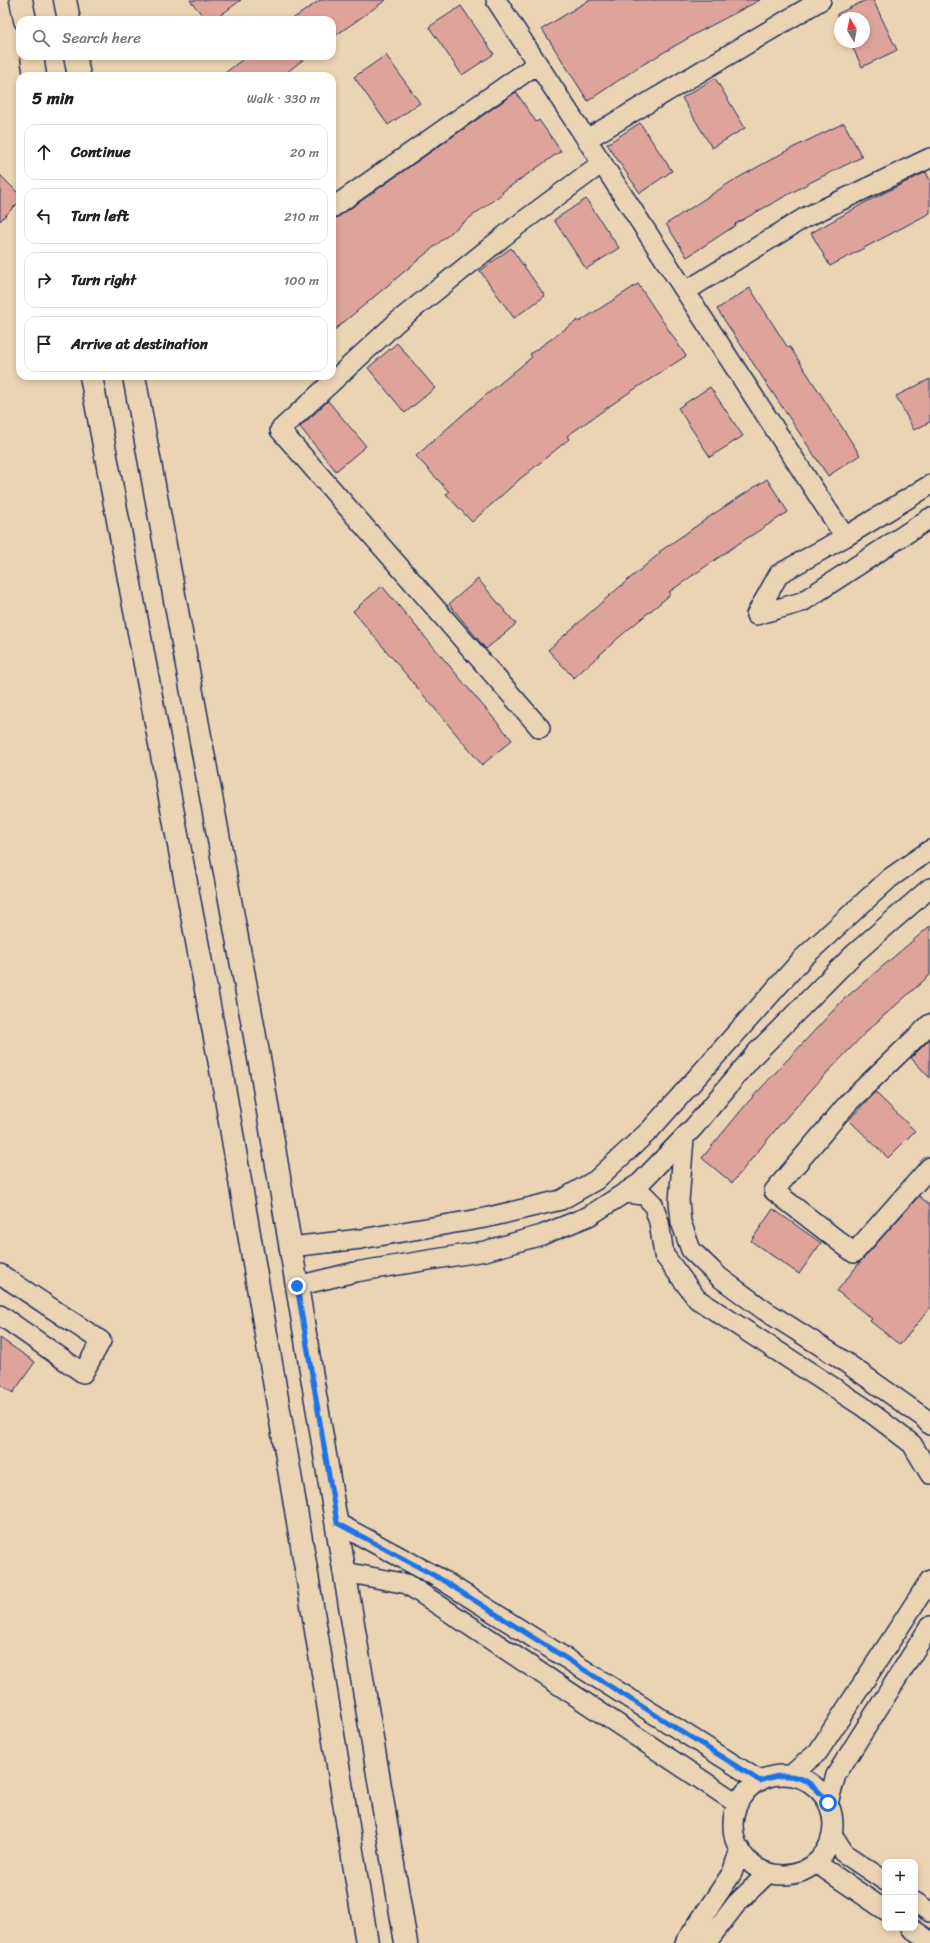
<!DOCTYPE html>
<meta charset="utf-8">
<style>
:root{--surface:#fff;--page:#f6f6f6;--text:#202124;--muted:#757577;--line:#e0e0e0}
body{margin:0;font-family:Sriracha,sans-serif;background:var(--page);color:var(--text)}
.controls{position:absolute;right:12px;bottom:12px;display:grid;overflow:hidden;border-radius:8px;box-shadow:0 2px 6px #0003}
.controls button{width:36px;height:36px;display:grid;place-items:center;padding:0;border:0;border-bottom:1px solid var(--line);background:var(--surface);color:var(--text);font:20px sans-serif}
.compass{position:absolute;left:834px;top:12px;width:36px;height:36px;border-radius:50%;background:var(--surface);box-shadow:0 2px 6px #0003;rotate:350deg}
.stop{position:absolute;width:12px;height:12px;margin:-9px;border:3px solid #1a73e8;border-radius:50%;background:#fff}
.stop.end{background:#1a73e8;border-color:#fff;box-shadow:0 1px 4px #0008}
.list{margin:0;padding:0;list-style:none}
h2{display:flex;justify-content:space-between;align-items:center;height:52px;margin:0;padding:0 16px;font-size:17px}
h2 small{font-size:13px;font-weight:400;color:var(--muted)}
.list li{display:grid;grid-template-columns:26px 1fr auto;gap:12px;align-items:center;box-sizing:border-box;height:56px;margin:0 8px 8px;padding:0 8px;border:1px solid var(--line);border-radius:12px}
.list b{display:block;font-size:15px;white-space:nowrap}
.list em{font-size:13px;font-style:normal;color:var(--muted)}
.icon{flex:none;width:22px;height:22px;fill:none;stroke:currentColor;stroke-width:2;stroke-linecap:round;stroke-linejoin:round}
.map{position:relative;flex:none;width:930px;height:1943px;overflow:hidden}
.search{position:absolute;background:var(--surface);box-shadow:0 2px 6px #0003;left:16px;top:16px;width:320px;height:44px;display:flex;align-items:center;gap:10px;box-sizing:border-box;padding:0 14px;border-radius:12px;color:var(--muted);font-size:15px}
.panel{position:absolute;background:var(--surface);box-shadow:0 2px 6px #0003;left:16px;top:72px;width:320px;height:308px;border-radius:12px}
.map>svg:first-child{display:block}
</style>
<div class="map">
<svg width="930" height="1943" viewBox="0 0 930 1943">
<rect width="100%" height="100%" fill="#ebd4b4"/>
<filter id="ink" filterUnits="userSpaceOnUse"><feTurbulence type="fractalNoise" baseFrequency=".025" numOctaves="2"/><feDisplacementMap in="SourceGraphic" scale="8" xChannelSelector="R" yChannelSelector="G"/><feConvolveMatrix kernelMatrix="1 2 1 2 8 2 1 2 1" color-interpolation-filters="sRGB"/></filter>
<g filter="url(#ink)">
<!-- building -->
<path fill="#dea49a" stroke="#1b2f5e" d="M190,0H241L214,20H206Z
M320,0H386L332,38V20H291Z
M589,0H760L697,33L637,68L588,101L542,29Z
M866,0H873L897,50L862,67L850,42H864V18H840V20L837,14Z
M461,6L494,54L462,75L429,27Z
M386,55L420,103L388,125L354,77Z
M247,56H308L282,76H221Z
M715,78L745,128L712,148L682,98Z
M516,92L536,122L539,120L561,151L502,192L503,193L459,226L332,332V219L338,217Z
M640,123L672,171L640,193L607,144Z
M844,123L862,157L809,183L735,224L736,225L687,257L666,224L729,183L788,150Z
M926,172L930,180V213L830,266L811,233L868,201Z
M0,175L20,195V201L0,221Z
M586,199L619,248L586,269L554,220Z
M511,248L545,296L514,318L480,271Z
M638,284L686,356L627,394L567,436L569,439L520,479L472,522L446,494L449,492L416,456L468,410L532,357L530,354L578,320L579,322Z
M750,288L788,348L790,347L860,455L828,476L717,309Z
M397,343L435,388L405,413L368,368Z
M930,379V422L914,430L896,396Z
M710,387L743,436L710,457L678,408Z
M328,401L366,446L336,471L300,427Z
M767,479L788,512L738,544L669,592L671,594L624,633L574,678L548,650L602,602L660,553L659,552L715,513Z
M478,579L516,624L486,649L449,604Z
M382,586L512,740L482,765L353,611Z
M930,926V975L869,1029L823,1077L777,1128L732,1183L702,1158L749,1101L843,1000Z
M930,1039V1078L911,1058Z
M875,1092L915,1131L888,1158L849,1120Z
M919,1196L930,1205V1308L900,1345L870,1321L872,1319L837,1291L861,1261Z
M773,1209L821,1243L799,1274L751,1241Z
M0,1338L35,1362L13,1393L0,1384Z"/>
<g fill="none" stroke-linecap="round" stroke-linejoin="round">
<!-- minor casing -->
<g stroke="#1b2f5e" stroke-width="22">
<path id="minor" d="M496,0L845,537
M587,139L821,0
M332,208L537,64
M686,291L804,218L930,158
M930,485L845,537L779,574L756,615L802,602L930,518
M540,728L280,430L397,322L518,225L602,163
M930,1024L849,1102L774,1191L854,1253L930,1167
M684,1138L679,1201L681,1222L691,1250L719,1277L764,1310L838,1357L923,1417L930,1425
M625,1193L644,1195L653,1204L659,1222L664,1255L697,1299L862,1406L912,1444L930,1474
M290,1247L361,1239L485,1218L561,1200L596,1180L650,1130L803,958L890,878L930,850
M0,1274L101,1341L83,1373L0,1315
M297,1286L355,1272L485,1251L542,1235L589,1216L640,1183L694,1127L755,1054L854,954L930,888
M337,1523L439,1578L760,1781
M345,1572L407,1584L738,1804
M791,1775L818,1752L930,1580
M733 1825a50 50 0 1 1 100 0a50 50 0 1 1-100 0Z
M828,1803L836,1775L930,1626
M832,1834L845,1854L885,1881
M816,1863L885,1910
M915,1902L930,1912
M911,1928L930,1941
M685,1943L732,1873L740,1849
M706,1943L737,1903L768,1873"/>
</g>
<!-- secondary casing -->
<g stroke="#1b2f5e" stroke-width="25">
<path id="secondary" d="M21,0L25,20
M65,0L69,20
M32,56L35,76
M75,56L79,76
M91,376L222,1075L306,1569L367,1943
M134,376L261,1069L406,1943"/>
</g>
<!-- minor -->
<use href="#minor" stroke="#ebd4b4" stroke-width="19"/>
<!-- secondary -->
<use href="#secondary" stroke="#ebd4b4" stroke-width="22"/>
</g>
</g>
<g fill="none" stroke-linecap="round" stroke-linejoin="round" filter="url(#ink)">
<!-- route -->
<path stroke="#1a73e8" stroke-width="5" d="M297,1286L337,1523L439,1578L760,1781C791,1770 809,1776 828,1803"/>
</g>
</svg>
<div class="controls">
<button>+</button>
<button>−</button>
</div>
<svg class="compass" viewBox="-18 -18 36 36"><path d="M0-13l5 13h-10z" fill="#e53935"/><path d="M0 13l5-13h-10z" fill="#757577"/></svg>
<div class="stop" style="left:828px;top:1803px"></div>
<div class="stop end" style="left:297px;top:1286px"></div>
<div class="search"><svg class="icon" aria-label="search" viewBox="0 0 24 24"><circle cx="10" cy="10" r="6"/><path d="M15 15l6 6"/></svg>Search here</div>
<section class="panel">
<h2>5 min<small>Walk · 330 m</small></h2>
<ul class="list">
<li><svg class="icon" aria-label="ahead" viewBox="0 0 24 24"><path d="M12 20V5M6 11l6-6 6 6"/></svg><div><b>Continue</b></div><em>20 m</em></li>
<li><svg class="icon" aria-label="left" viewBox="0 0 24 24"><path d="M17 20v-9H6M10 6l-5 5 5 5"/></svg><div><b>Turn left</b></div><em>210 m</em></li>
<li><svg class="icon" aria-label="right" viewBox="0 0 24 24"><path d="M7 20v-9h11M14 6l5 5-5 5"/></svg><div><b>Turn right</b></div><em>100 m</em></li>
<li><svg class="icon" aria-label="arrive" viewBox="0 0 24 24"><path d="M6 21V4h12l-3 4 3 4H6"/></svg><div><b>Arrive at destination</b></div></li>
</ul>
</section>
</div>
